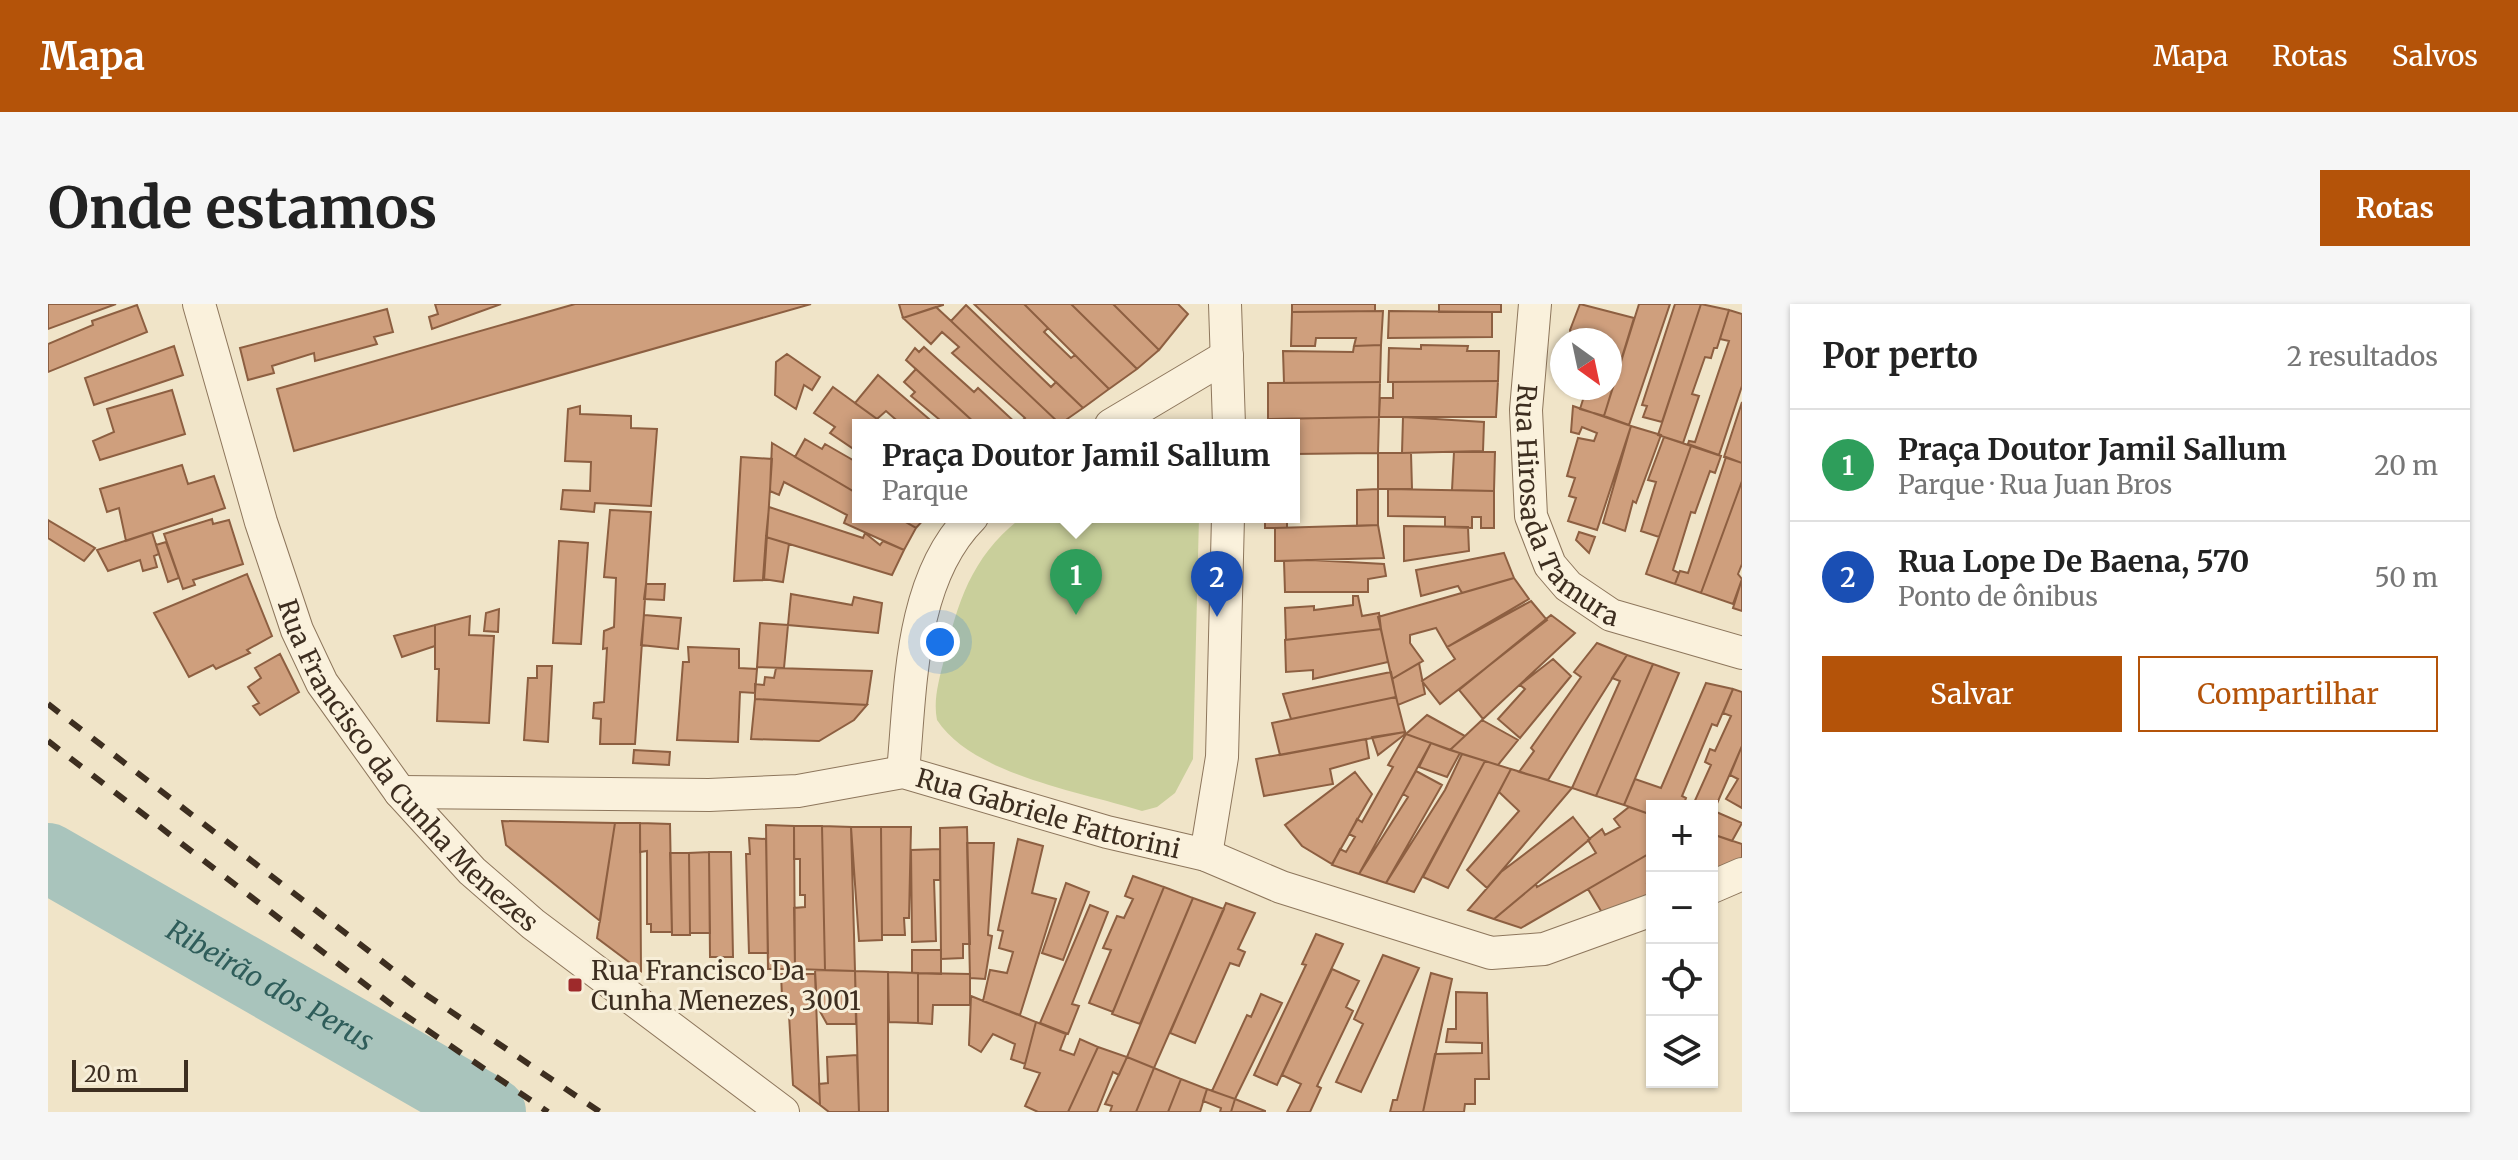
<!DOCTYPE html>
<html lang="pt">
<meta charset="utf-8">
<style>
:root{--surface:#fff;--page:#f6f6f6;--text:#222;--muted:#767676;--line:#e0e0e0;--accent:#b45309}
body{margin:0;font-family:Merriweather,serif;background:var(--page);color:var(--text)}
.controls{position:absolute;right:24px;bottom:24px;display:grid;overflow:hidden;border-radius:0px;box-shadow:0 2px 6px #0004}
.controls button{width:72px;height:72px;display:grid;place-items:center;padding:0;border:0;border-bottom:2px solid var(--line);background:var(--surface);color:var(--text);font:40px sans-serif}
.compass{position:absolute;left:1502px;top:24px;width:72px;height:72px;border-radius:50%;background:var(--surface);box-shadow:0 2px 6px #0004;rotate:147deg}
.scale{position:absolute;left:24px;bottom:20px;width:116px;box-sizing:border-box;padding-left:8px;border:4px solid #3d2e20;border-top:0;font-size:22px;line-height:28px;white-space:nowrap;color:#3d2e20;-webkit-text-stroke:6px #f7eed8;paint-order:stroke}
.you{position:absolute;left:892px;top:338px;width:28px;height:28px;margin:-20px;border:6px solid #fff;border-radius:50%;background:#1a73e8;box-shadow:0 0 0 12px #1a73e833}
.badge{display:grid;place-items:center;width:52px;height:52px;border-radius:50%;background:var(--accent);color:#fff;font-size:26px;font-weight:700}
.pin{position:absolute;translate:-50% -66px;filter:drop-shadow(0 2px 4px #0008)}
.pin::after{content:'';position:absolute;top:42px;width:28px;height:24px;background:inherit;clip-path:polygon(0 0,100% 0,50% 100%)}
.popup{position:absolute;left:804px;top:115px;width:448px;height:104px;box-sizing:border-box;display:grid;place-content:center;border-radius:0px;background:var(--surface);filter:drop-shadow(0 2px 6px #0005);font-size:26px;white-space:nowrap;color:var(--muted)}
.popup b{font-size:30px;color:var(--text)}
.popup::after{content:'';position:absolute;left:50%;top:100%;margin-left:-16px;border:16px solid transparent;border-top-color:var(--surface)}
.list{margin:0;padding:0;list-style:none}
h2{display:flex;justify-content:space-between;align-items:center;height:104px;margin:0;padding:0 32px;font-size:34px}
h2 small{font-size:26px;font-weight:400;color:var(--muted)}
.list li{display:grid;grid-template-columns:52px 1fr auto;gap:24px;align-items:center;box-sizing:border-box;height:112px;padding:0 32px;border-top:2px solid var(--line)}
.list b{display:block;font-size:30px;white-space:nowrap}
.list p{margin:0;font-size:26px;white-space:nowrap;color:var(--muted)}
.list em{font-size:26px;font-style:normal;color:var(--muted)}
.actions{display:flex;gap:16px;padding:24px 32px}
.actions a{flex:1;padding:18px 0;border:2px solid var(--accent);border-radius:0px;text-align:center;font-size:28px;color:var(--accent)}
.actions .main{background:var(--accent);color:#fff}
.icon{flex:none;width:44px;height:44px;fill:none;stroke:currentColor;stroke-width:2;stroke-linecap:round;stroke-linejoin:round}
.map{position:relative;flex:none;width:1694px;height:808px;overflow:hidden;border-radius:0px}
header{display:flex;align-items:center;gap:48px;box-sizing:border-box;height:112px;padding:0 40px;background:var(--accent);color:#fff}
header strong{font-size:38px}
nav{display:flex;gap:44px;margin-inline-start:auto;font-size:28px}
.intro{display:flex;align-items:center;justify-content:space-between;box-sizing:border-box;height:192px;padding:0 48px}
h1{margin:0;font-size:56px}
.button{padding:20px 36px;border-radius:0px;background:var(--accent);color:#fff;font-size:28px;font-weight:700}
main{display:flex;gap:48px;padding:0 48px}
aside{flex:1;background:var(--surface);border-radius:0px;box-shadow:0 2px 6px #0004}
.map>svg:first-child{display:block}
</style>
<header>
<strong>Mapa</strong>
<nav><a>Mapa</a><a>Rotas</a><a>Salvos</a></nav>
</header>
<div class="intro"><h1>Onde estamos</h1><a class="button">Rotas</a></div>
<main>
<div class="map">
<svg width="1694" height="808" viewBox="0 0 1694 808">
<rect width="100%" height="100%" fill="#f0e4c8"/>
<!-- green -->
<path fill="#c9cf9b" d="M974,213H1151L1145,455L1127,489L1109,503L1094,507C1033,488 925,471 889,416C885,396 891,376 896,356C910,296 924,252 974,213Z"/>
<g fill="none" stroke-linecap="round" stroke-linejoin="round">
<!-- river -->
<path stroke="#a9c4bc" stroke-width="70" id="s1" d="M0,554L443,808"/>
</g>
<!-- building -->
<path fill="#cf9f7d" stroke="#8d5f41" stroke-width="2" d="M0,0H68L0,25Z
M387,0H453L384,25L381,13L390,10Z
M527,0H763L246,147L229,85Z
M851,0H895V1L855,14Z
M926,0H976L1000,24L996,28L1023,54L1027,51L1061,85L1035,104Z
M976,0H1023L1089,65L1061,85Z
M1023,0H1065L1111,46L1089,65Z
M1065,0H1130L1140,10L1111,46Z
M1244,0H1327V7L1244,8Z
M1391,0H1453V8H1391Z
M1532,0L1586,14L1556,112L1532,105L1538,86L1534,85L1562,84V36L1524,35L1522,26Z
M1591,0H1622L1581,121L1556,112Z
M1627,0H1653L1614,118L1595,113L1599,102L1594,101Z
M1653,0L1681,6L1669,44H1666L1663,54L1657,53L1644,90L1651,92L1635,139L1610,131Z
M89,1L99,28L0,68V40L45,21L44,17Z
M918,1L1003,83L1008,78L1035,104L1012,120L903,17Z
M888,3L903,17L1012,120L970,121L977,114L904,49L911,43L894,28L883,40L855,14Z
M339,5L345,28L326,33L329,40L267,57L266,49L224,62L226,69L200,76L192,44Z
M1681,6L1694,10V82L1671,151L1640,140L1641,137L1647,138L1681,37L1672,35Z
M1335,7L1333,41L1306,42L1308,34H1268L1267,42H1243L1244,8Z
M1341,7L1444,8V33L1340,34Z
M1333,41L1332,78L1236,79L1235,47L1305,48L1306,42Z
M1373,41L1420,42L1419,47H1451L1450,77L1340,78L1341,44L1373,45Z
M126,42L135,71L46,101L37,74Z
M876,43L926,88L930,84L970,121H929L858,56L867,44L871,48Z
M739,50L772,73L764,86L756,81L748,105L727,91L728,58Z
M868,65L916,109L929,121H898L863,92L867,88L856,78Z
M830,71L888,121H854L838,107L829,115L807,99Z
M1450,77L1448,113H1331L1332,94H1345V78Z
M1332,78L1331,113L1220,115V79Z
M785,83L829,115L828,121H810V148L782,129L787,123L766,109Z
M124,86L137,130L52,156L45,137L66,128L59,105Z
M1694,98V159L1676,153Z
M532,102V110L583,112V124L609,125L603,202L547,199L546,208L513,205L515,186L542,187L543,158L517,157L520,105Z
M1525,102L1583,122L1549,226L1520,217L1528,194L1521,192L1527,174L1519,172L1530,134L1546,137L1549,129L1534,123L1531,130L1523,128Z
M1331,113L1330,149L1246,150V121H1220V115Z
M1355,113L1436,118L1435,147L1354,149Z
M1583,122L1613,131L1588,199L1585,197L1577,227L1555,219Z
M1616,133L1643,142L1611,233L1593,227L1608,178L1600,176Z
M757,135L774,145L777,140L810,159V190L747,153Z
M724,139L810,190V213H849L868,224L856,246L796,219L799,211L736,178L731,191L722,187Z
M1643,142L1673,152L1667,169L1662,167L1647,209L1643,208L1625,266L1631,269L1627,280L1598,270Z
M1406,148H1447L1446,187L1404,186Z
M1330,149H1363L1364,185H1330Z
M693,153L724,155L716,276L686,277Z
M1678,153L1694,159V177L1653,289L1627,280L1632,267L1640,269Z
M134,161L140,180L166,172L177,204L78,237L71,204L59,208L52,185Z
M1694,177V260L1690,270L1694,275L1685,300L1653,289Z
M1330,185V221L1309,222V186Z
M1340,185L1446,187V224H1433V213H1424V224L1397,223V213L1340,212Z
M721,203L815,234L817,229L832,241L835,237L856,246L844,271L718,233Z
M562,206L603,208L587,440H552L553,415L545,414L546,399L556,398L559,344L555,345L556,327L566,323L568,274L556,273Z
M849,213H878L868,224Z
M1217,213H1239V224H1217Z
M164,215L165,220L181,216L195,260L145,276L147,281L135,285L116,230Z
M0,216L47,244L36,257L0,234Z
M1330,221L1336,254L1227,257V224Z
M1356,222L1420,223L1421,247L1356,257Z
M104,228L111,250L106,252L109,263L95,267L92,256L60,267L49,246Z
M1531,228L1547,233L1541,249L1528,236Z
M718,233L741,240L735,278L715,275Z
M511,237L540,239L533,340L505,339Z
M118,238L131,274L120,278L108,241Z
M1456,249L1466,274L1414,289L1410,282L1373,292L1368,266Z
M1263,256L1336,260L1338,272L1320,275V288H1237L1236,257Z
M199,270L224,332L199,346L202,349L168,365L165,361L141,373L106,309Z
M1466,274L1481,295L1399,343L1388,324L1362,331V339L1375,357L1344,375L1330,313Z
M1694,275V307L1685,304Z
M598,280H617L616,296L596,295Z
M743,290L804,301L806,293L834,299L830,329L740,321Z
M1305,292H1310L1314,312L1331,309L1333,325L1238,336L1237,304L1266,302V306L1305,301Z
M1483,297L1499,316L1392,400L1374,377L1407,355L1399,343Z
M451,305L450,328L436,327L438,309Z
M596,311L633,314L630,345L593,341Z
M1503,311L1527,329L1435,415L1411,386Z
M422,312L421,331L446,332L441,419L389,417L391,365H387V321Z
M712,319L740,321L736,364L709,363Z
M387,321V342L354,353L346,332Z
M1333,325L1340,358L1265,375V366L1238,368L1237,336Z
M1549,339L1579,351L1500,476L1471,468L1486,447L1483,444L1533,373L1526,368Z
M640,343L691,345V364L709,365L707,389L692,388L690,438L629,436L635,358H641Z
M232,350L251,388L212,411L205,402L211,399L200,383L213,374L207,364Z
M1579,351L1605,360L1548,492L1524,484L1572,377L1564,374Z
M1505,355L1523,372L1472,434L1450,415L1477,385L1472,381Z
M1371,359L1377,390L1350,401L1344,375Z
M1605,360L1631,369L1576,501L1548,492Z
M489,362H504L500,438L476,436L480,374H489Z
M728,364L824,367L819,401L707,395V380L716,381L717,373L726,374Z
M1343,368L1348,393L1243,415L1235,390Z
M1658,379L1685,385L1669,422L1664,420L1634,492L1638,494L1635,502H1604V511L1576,501L1587,475L1613,484Z
M1685,385L1694,388V442L1664,511V502H1635L1637,498L1645,501L1663,461L1657,458L1662,445L1667,447L1683,412L1675,409Z
M1348,393L1357,428L1232,451L1224,419Z
M707,395L819,401L806,416L771,437L703,435Z
M1379,411L1417,432L1402,446L1358,430Z
M1434,416L1470,436L1450,461L1402,446Z
M1357,428L1356,431L1330,451L1324,433Z
M1358,430L1383,439L1311,570L1284,561L1292,545L1298,548L1307,533L1301,530L1307,519L1309,515L1314,518L1345,463L1340,461Z
M1318,435L1321,454L1282,465L1285,480L1216,492L1208,455Z
M1383,439L1412,449L1399,473L1371,463Z
M1694,442V504L1678,495L1690,475L1682,471Z
M586,446L622,448L621,461L585,459Z
M1414,450L1437,457L1366,588L1338,579L1397,486Z
M1437,457L1463,465L1400,584L1375,573Z
M1463,465L1524,484L1439,584L1419,566L1471,507L1451,488Z
M1368,467L1394,481L1338,579L1311,570L1360,493L1355,490Z
M1307,468L1324,490L1284,560L1254,542L1237,521Z
M1581,503L1604,511V548L1473,624L1446,615L1488,580L1489,583L1548,549L1540,536L1554,525L1557,531L1572,523L1566,515Z
M1666,507L1694,519L1684,537L1664,530Z
M1525,513L1542,535L1446,615L1420,606L1453,568Z
M454,517L567,519L552,617L458,541Z
M567,519H592L593,667L549,634Z
M592,519L622,520L624,628H603V620H599V547L592,548Z
M718,521L746,522L747,665H720Z
M746,522H774L777,666L747,665L746,604L757,603V591H752V555H746Z
M774,522L803,523L807,667L777,666Z
M803,523H833L834,636L811,637Z
M833,523H863L861,614H856L857,631H834Z
M919,523L922,640H915V654L893,655L892,524Z
M1664,530L1694,540V559L1664,572Z
M701,534L718,535L720,649H701L698,550H702Z
M970,535L995,542L984,589L1008,595L972,711L935,697L942,666L959,669L965,648L951,644L955,627L950,626Z
M919,539H946L940,631L944,632L937,675L922,674Z
M892,545V576H886L888,637L864,638L863,546Z
M661,548L662,629H642L641,549Z
M661,548H683L685,653H662Z
M1604,548V577L1599,580L1604,592L1559,617L1540,585Z
M622,549H641L642,631H624Z
M1085,572L1116,583L1065,708L1041,699L1063,646L1055,644L1069,612L1076,614L1085,595L1077,592Z
M1018,579L1041,588L1015,656L994,649Z
M1116,583L1145,594L1092,720L1064,710Z
M1145,594L1176,605L1106,764L1079,753Z
M1178,599L1207,609L1190,645L1197,648L1191,662L1182,659L1147,739L1122,729Z
M1042,601L1060,608L1024,700L1031,702L1020,730L992,719Z
M1268,630L1295,640L1229,781L1206,771L1258,661L1254,660Z
M864,646H893V670L864,669Z
M1335,651L1371,664L1313,788L1288,778L1315,720L1306,715Z
M1284,665L1311,677L1298,703L1305,707L1269,782L1273,784L1262,808H1239L1253,780L1234,771Z
M767,666L807,667L808,720H779L769,702Z
M807,667L840,668V808H811Z
M840,668L870,669V719L841,718Z
M870,669L922,670V701H885L884,720L870,719Z
M1383,669L1404,675L1375,808H1342L1345,796H1349Z
M733,670H767L772,801L745,781L740,693H734Z
M1408,688L1439,689L1441,775H1427V800H1417L1416,808H1375L1387,750L1434,749V739L1398,738L1400,725H1408Z
M1213,690L1234,699L1187,795L1164,787L1199,711L1203,713Z
M923,692L988,718L977,760L963,755L967,740L945,730L933,748L921,741Z
M988,718L1018,730L1012,746L1026,751L1032,735L1050,743L1020,808H990L977,802L992,769L976,764Z
M1050,743L1079,753L1071,771L1065,768L1049,808H1020Z
M809,751L811,808H781L772,801L771,780L780,779L779,753Z
M1079,753L1106,764L1088,808H1062L1064,802L1057,800Z
M1106,764L1133,775L1120,808H1088Z
M1133,775L1159,785L1152,808H1120Z
M1159,785L1187,795L1183,808H1172L1173,804L1155,797Z
M1187,795L1217,807V808H1183Z"/>
<g fill="none" stroke-linecap="round" stroke-linejoin="round">
<!-- minor casing -->
<g stroke="#8d765c" stroke-width="34">
<g id="minor">
<path id="s2" d="M151,0L213,218L249,326L274,379L352,488L424,567L485,620L735,808"/>
<path d="M1177,0L1181,121"/>
<path id="s3" d="M1487,0L1478,106L1483,212L1502,261L1520,282L1563,311L1694,349"/>
<path d="M1063,121L1179,52"/>
<path d="M855,468C863,385 861,276 924,213"/>
<path id="s4" d="M352,488L661,491L750,487L855,468L1059,528L1158,551L1233,583L1443,649L1496,645L1604,606"/>
<path d="M1158,551L1174,453L1180,213"/>
<path d="M1664,583L1694,570"/>
</g>
</g>
<!-- minor -->
<use href="#minor" stroke="#faf1dc" stroke-width="32"/>
<!-- rail -->
<path stroke="#3d2e20" stroke-width="6" stroke-dasharray="14 14" stroke-linecap="butt" d="M0,400L374,688L552,808
M0,437L357,711L500,808"/>
</g>
<!-- markers -->
<rect fill="#9e2a2b" stroke="#f7eed8" stroke-width="3" x="519" y="673" width="16" height="16" rx="4"/>
<g text-anchor="middle" dominant-baseline="central" stroke-width="6" stroke-linejoin="round" paint-order="stroke">
<!-- street labels -->
<g font-size="26" fill="#3d2e20" stroke="#f7eed8">
<text stroke="none"><textPath href="#s3" startOffset="216">Rua Hirosada Tamura</textPath></text>
<text stroke="none"><textPath href="#s2" startOffset="516">Rua Francisco da Cunha Menezes</textPath></text>
<text stroke="none"><textPath href="#s4" startOffset="656">Rua Gabriele Fattorini</textPath></text>
</g>
<!-- poi labels -->
<g font-size="26" fill="#3d2e20" stroke="#f7eed8" text-anchor="start">
<text x="543" y="666">Rua Francisco Da<tspan x="543" dy="30">Cunha Menezes, 3001</tspan></text>
</g>
<!-- water labels -->
<g font-size="28" font-style="italic" fill="#2f5d5a" stroke="#f7eed8">
<text stroke="none"><textPath href="#s1" startOffset="256">Ribeirão dos Perus</textPath></text>
</g>
</g>
</svg>
<div class="controls">
<button>+</button>
<button>−</button>
<button><svg class="icon" aria-label="locate" viewBox="0 0 24 24"><circle cx="12" cy="12" r="6"/><path d="M12 2v4M12 18v4M2 12h4M18 12h4"/></svg></button>
<button><svg class="icon" aria-label="layers" viewBox="0 0 24 24"><path d="M12 4l9 5-9 5-9-5zM3 14l9 5 9-5"/></svg></button>
</div>
<svg class="compass" viewBox="-18 -18 36 36"><path d="M0-13l5 13h-10z" fill="#e53935"/><path d="M0 13l5-13h-10z" fill="#767676"/></svg>
<div class="scale">20 m</div>
<div class="you"></div>
<div class="pin badge" style="left:1028px;top:311px;background:#2e9e5b">1</div>
<div class="popup"><b>Praça Doutor Jamil Sallum</b>Parque</div>
<div class="pin badge" style="left:1169px;top:313px;background:#1a4fb4">2</div>
</div>
<aside>
<h2>Por perto<small>2 resultados</small></h2>
<ul class="list">
<li><span class="badge" style="background:#2e9e5b">1</span><div><b>Praça Doutor Jamil Sallum</b><p>Parque · Rua Juan Bros</p></div><em>20 m</em></li>
<li><span class="badge" style="background:#1a4fb4">2</span><div><b>Rua Lope De Baena, 570</b><p>Ponto de ônibus</p></div><em>50 m</em></li>
</ul>
<div class="actions"><a class="main">Salvar</a><a>Compartilhar</a></div>
</aside>
</main>
